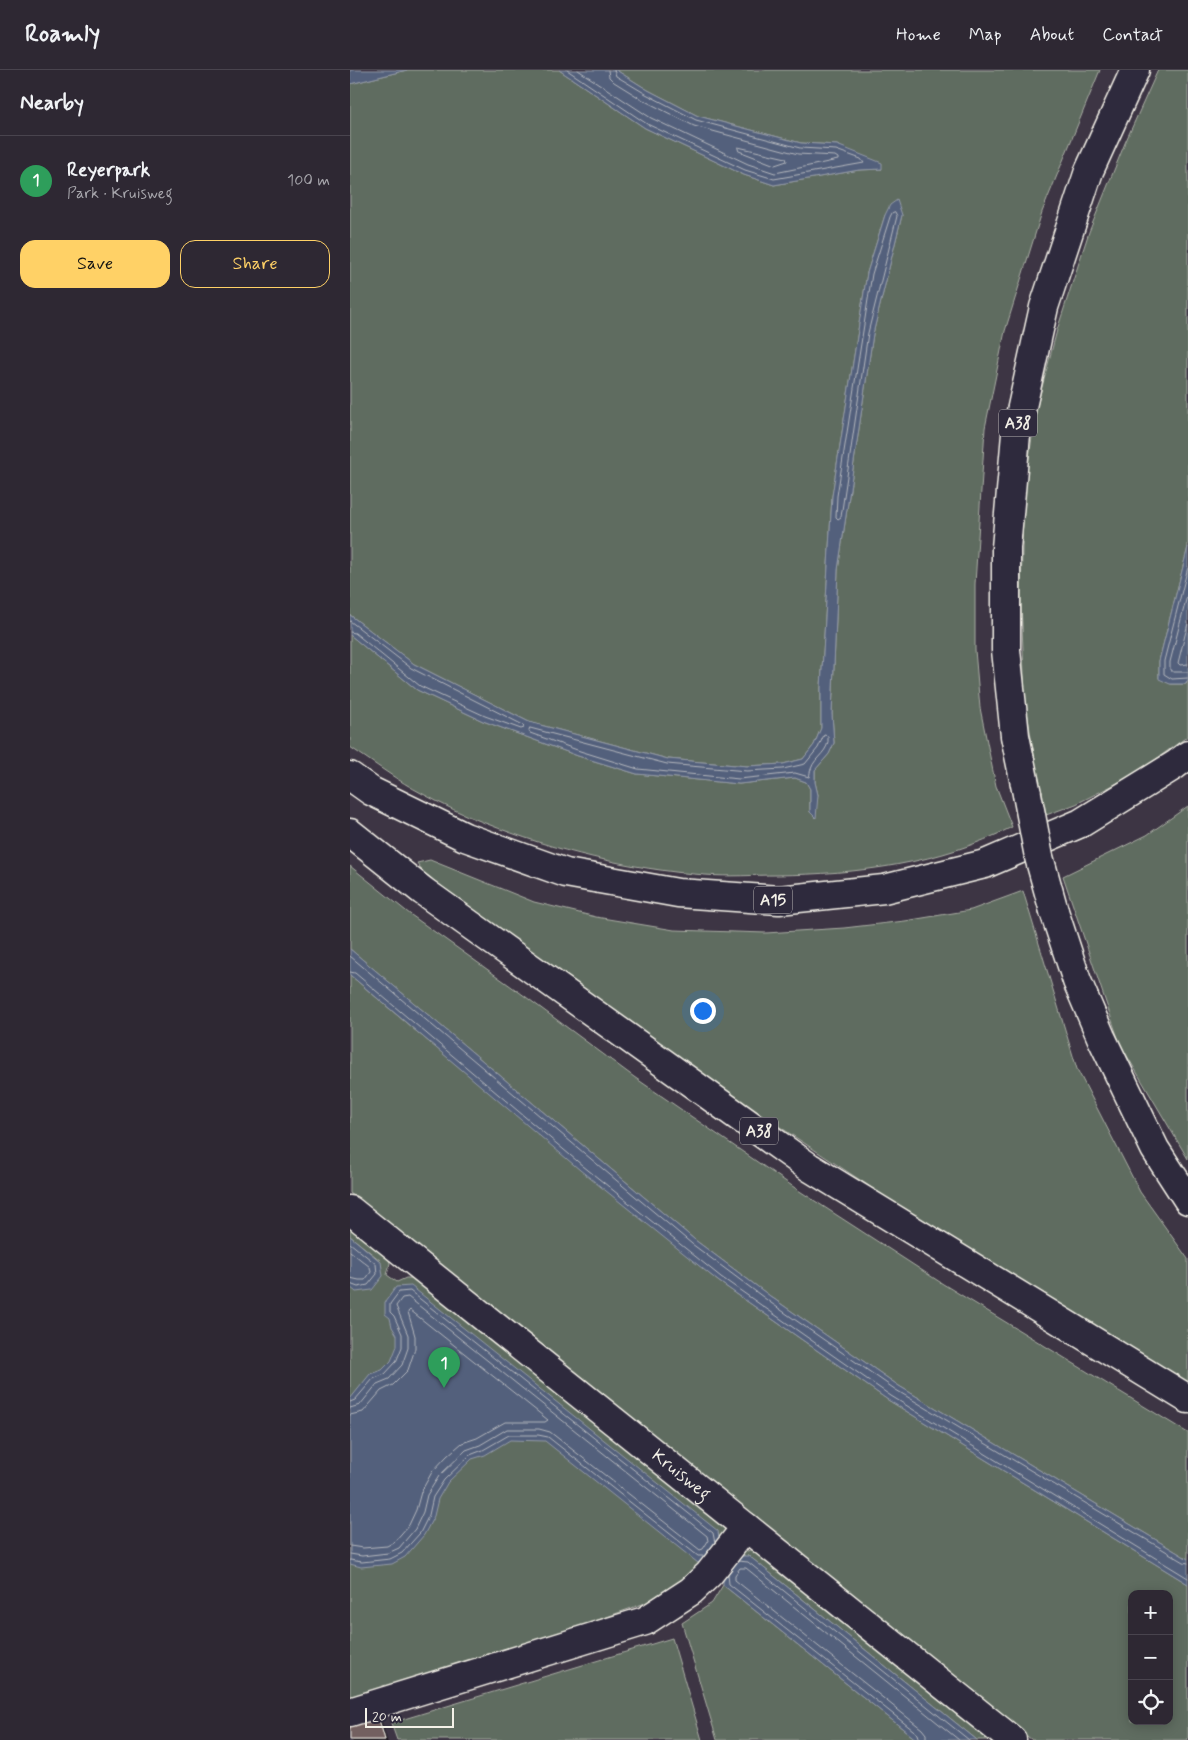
<!DOCTYPE html>
<meta charset="utf-8">
<style>
:root{--surface:#2e2833;--page:#3a343f;--text:#f1f3f6;--muted:#a7a6ac;--line:#49444e;--accent:#ffd166}
body{margin:0;font-family:Mynerve,sans-serif;background:var(--page);color:var(--text)}
.controls{position:absolute;right:15px;bottom:15px;display:grid;overflow:hidden;border-radius:10px;box-shadow:0 2px 12px #0003}
.controls button{width:45px;height:45px;display:grid;place-items:center;padding:0;border:0;border-bottom:1px solid var(--line);background:var(--surface);color:var(--text);font:25px sans-serif}
.scale{position:absolute;left:15px;bottom:12px;width:89px;box-sizing:border-box;padding-left:5px;border:2px solid #f4f1e8;border-top:0;font-size:14px;line-height:18px;white-space:nowrap;color:#f4f1e8;-webkit-text-stroke:4px #2f2a3d;paint-order:stroke}
.you{position:absolute;left:352px;top:940px;width:18px;height:18px;margin:-12px;border:4px solid #fff;border-radius:50%;background:#1a73e8;box-shadow:0 0 0 8px #1a73e833}
.badge{display:grid;place-items:center;width:32px;height:32px;border-radius:50%;background:var(--accent);color:#fff;font-size:16px;font-weight:700}
.pin{position:absolute;translate:-50% -41px;filter:drop-shadow(0 1px 2px #0008)}
.pin::after{content:'';position:absolute;top:26px;width:18px;height:15px;background:inherit;clip-path:polygon(0 0,100% 0,50% 100%)}
.list{margin:0;padding:0;list-style:none}
h2{display:flex;justify-content:space-between;align-items:center;height:65px;margin:0;padding:0 20px;font-size:21px}
h2 small{font-size:16px;font-weight:400;color:var(--muted)}
.list li{display:grid;grid-template-columns:32px 1fr auto;gap:15px;align-items:center;box-sizing:border-box;height:90px;padding:0 20px;border-top:1px solid var(--line)}
.list b{display:block;font-size:19px;white-space:nowrap}
.list p{margin:0;font-size:16px;white-space:nowrap;color:var(--muted)}
.list em{font-size:16px;font-style:normal;color:var(--muted)}
.actions{display:flex;gap:10px;padding:15px 20px}
.actions a{flex:1;padding:11px 0;border:1px solid var(--accent);border-radius:15px;text-align:center;font-size:18px;color:var(--accent)}
.actions .main{background:var(--accent);color:#111}
.icon{flex:none;width:28px;height:28px;fill:none;stroke:currentColor;stroke-width:2;stroke-linecap:round;stroke-linejoin:round}
.map{position:relative;flex:none;width:838px;height:1670px;overflow:hidden}
header{display:flex;align-items:center;gap:30px;box-sizing:border-box;height:70px;padding:0 25px;background:var(--surface);border-bottom:1px solid var(--line)}
header strong{font-size:24px}
nav{display:flex;gap:28px;margin-inline-start:auto;font-size:18px}
main{display:flex}
aside{flex:1;background:var(--surface)}
.map>svg:first-child{display:block}
</style>
<header>
<strong>Roamly</strong>
<nav><a>Home</a><a>Map</a><a>About</a><a>Contact</a></nav>
</header>
<main>
<aside>
<h2>Nearby<small></small></h2>
<ul class="list">
<li><span class="badge" style="background:#2e9e5b">1</span><div><b>Reyerpark</b><p>Park · Kruisweg</p></div><em>100 m</em></li>
</ul>
<div class="actions"><a class="main">Save</a><a>Share</a></div>
</aside>
<div class="map">
<svg width="838" height="1670" viewBox="0 0 838 1670">
<defs>
<filter id="shadow"><feDropShadow dx="3" dy="5.5" stdDeviation="0" flood-color="#0009"/></filter>
</defs>
<rect width="100%" height="100%" fill="#3d3544"/>
<filter id="ink" filterUnits="userSpaceOnUse"><feTurbulence type="fractalNoise" baseFrequency=".02" numOctaves="2"/><feDisplacementMap in="SourceGraphic" scale="10" xChannelSelector="R" yChannelSelector="G"/><feConvolveMatrix kernelMatrix="1 2 1 2 8 2 1 2 1" color-interpolation-filters="sRGB"/></filter>
<g filter="url(#ink)">
<!-- green -->
<path fill="#5f6c61" stroke="#aaaea4" fill-rule="evenodd" d="M57,0H209L295,58L394,105L424,115L509,100L532,99L487,75L451,73L348,46L298,20L266,0H750L692,142L655,261L635,358L625,514V580L630,638L646,716L662,757C590,794 508,804 427,805C404,805 379,807 355,805C280,799 205,781 135,753C114,745 93,735 73,724C48,711 24,693 0,677V565L67,620L133,651L228,686L287,704L389,714L445,708L456,712L460,719V742L468,725L465,712V700L479,684L484,673L482,644L488,500L523,264L552,145H535L517,203L482,426L471,618V658L464,675L453,689L433,694L397,696L318,689L179,652L64,594L0,545V14Z
M808,0H838V477L809,591V608L821,614H836L838,610V666L787,703L726,734L696,745L689,720L675,628L671,532L673,429L686,340L707,260L739,162L775,73Z
M838,736V1089L770,974L713,806L797,765Z
M80,790L184,832L246,847L324,860L416,863L494,858L555,851L621,840L673,821L727,999L790,1122L838,1189V1312L584,1159L365,1014L257,942L73,802L67,793Z
M0,796L61,845L176,927L284,1007L448,1120L593,1214L838,1363V1489L549,1316L424,1229L345,1170L0,879Z
M0,905L61,957L368,1211L538,1330L838,1514V1670H682L0,1123ZM782,1524H819V1651H782Z
M0,1154L38,1187L40,1193L37,1205L47,1212L56,1208H66L367,1447L375,1459V1469L361,1492L309,1528L0,1640V1177L31,1191L0,1166Z
M400,1480L411,1482L645,1670H627L399,1486H385Z
M373,1515L567,1670H367L332,1553L362,1533Z
M322,1568L352,1670H47L41,1653Z"/>
<!-- water -->
<path fill="#53607c" stroke="#939aa7" d="M0,0H57L0,14Z
M209,0H266L298,20L348,46L451,73L487,75L532,93V99L509,100L424,115L394,105L295,58Z
M547,130L552,145L523,264L488,500L482,644L484,673L479,684L465,700V712L468,725L466,748L460,742V719L456,712L445,708L389,714L287,704L228,686L133,651L67,620L0,565V545L64,594L179,652L318,689L397,696L433,694L453,689L464,675L471,658V618L482,426L517,203L535,145L540,135Z
M838,477V610L836,614H820L809,609V591Z
M0,879L345,1170L424,1229L549,1316L838,1489V1514L538,1330L368,1211L230,1100L0,905Z
M0,1166L31,1192L33,1206L22,1220L6,1222L0,1217Z
M61,1216L368,1461L370,1475L358,1490L348,1493L195,1371L160,1370L135,1385L122,1389L98,1412L88,1429L84,1446L74,1465L55,1487L42,1494L11,1497L0,1494V1329L20,1304L32,1300L41,1291L47,1276V1265L42,1257L40,1248L35,1244V1232L46,1217Z
M385,1486H399L627,1670H567L373,1515V1502Z"/>
<g fill="none" stroke-linecap="round" stroke-linejoin="round">
<!-- shore -->
<path stroke="#b4b7bd" stroke-width="1" d="M217,0L297,54L395,100L424,109L514,93L511,89L486,80L450,78L346,50L296,24L266,6L264,0
M228,0L301,48L398,94L425,103L488,90V88L485,86L448,84L344,56L293,30L264,12L259,7L258,0
M388,77L436,88L437,91L425,95L389,81Z
M545,142L547,146L518,263L491,447L488,449L486,447L487,426L522,204L540,147L542,143Z
M838,497L814,591V604L822,609L838,608
M838,522L820,592V600L823,602H838
M0,551L61,598L173,655L174,658L171,659L135,646L70,616L5,563L0,562
M838,553L828,593L830,595L838,594
M180,658L317,694L397,701L433,699L455,694L468,678L474,665L478,666C480,682 465,686 461,699C460,701 460,704 459,707L445,703L389,709L288,699L230,681L180,663L179,661Z
M0,886L342,1174L421,1233L546,1320L834,1492L838,1493
M0,902L5,903L233,1096L371,1207L541,1326L838,1508
M0,1173L26,1194L27,1204L18,1215L8,1217L0,1214
M0,1181L20,1197L21,1202L15,1210H9L0,1208
M0,1332L5,1330L23,1309L35,1304L46,1292L52,1277V1264L44,1246L40,1242V1234L49,1222L60,1221L363,1463L365,1473
M0,1338L10,1335L27,1314L39,1309L52,1295L58,1278V1265L46,1236L52,1228L58,1227L357,1466L358,1471L353,1479L350,1480L200,1362L189,1359H157L130,1375L116,1380L89,1406L77,1425L73,1442L65,1459L49,1478L38,1483L12,1486L0,1484
M0,1345L13,1342L31,1321L43,1315L58,1300L65,1279V1266L58,1242L60,1240L198,1350L195,1352H155L127,1368L112,1373L97,1386L82,1402L71,1422L66,1440L59,1455L44,1472L37,1476L13,1478L0,1476
M0,1490L12,1492L40,1489L52,1483L70,1463L79,1445L83,1427L94,1410L120,1385L133,1380L159,1365H188L198,1367L348,1486H354
M388,1491L398,1492L619,1670
M378,1504L379,1514L568,1664L570,1670
M576,1670V1664L572,1659L385,1510V1505L390,1498H396L609,1670"/>
</g>
<!-- building -->
<path fill="#736160" stroke="#f4f1e8" filter="url(#shadow)" d="M28,1646L35,1670H0V1655Z"/>
<g fill="none" stroke-linecap="round" stroke-linejoin="round">
<!-- minor casing -->
<g stroke="#f4f1e8" stroke-width="31">
<g id="minor">
<path id="s1" d="M0,1140L662,1670"/>
<path d="M0,1642L295,1551L341,1521L359,1504L396,1457"/>
</g>
</g>
<!-- highway casing -->
<g stroke="#f4f1e8" stroke-width="31">
<path id="highway" d="M0,706L21,721L115,767L216,803L328,823L429,830L534,819L635,794L731,753L825,695L838,685
M677,724L665,666L656,580V478L666,364L694,237L739,101L785,0
M0,763L73,821L459,1097L838,1329
M704,841L727,911L751,967L805,1079L838,1130"/>
</g>
<!-- minor -->
<use href="#minor" stroke="#2f2a3d" stroke-width="28"/>
<!-- highway -->
<use href="#highway" stroke="#2f2a3d" stroke-width="28"/>
<!-- highway-bridge casing -->
<g stroke="#f4f1e8" stroke-width="31" stroke-linecap="butt">
<path id="highway-bridge" d="M677,724L689,787L704,841"/>
</g>
<!-- highway-bridge -->
<use href="#highway-bridge" stroke="#2f2a3d" stroke-width="28"/>
</g>
</g>
<g text-anchor="middle" dominant-baseline="central" stroke-width="4" stroke-linejoin="round" paint-order="stroke">
<!-- shield labels -->
<g fill="#2f2a3d" stroke="#b9b5b5" stroke-width="1">
<rect x="649" y="339.5" width="38" height="27" rx="4"/>
<rect x="404" y="816.5" width="38" height="27" rx="4"/>
<rect x="390" y="1047.5" width="38" height="27" rx="4"/>
</g>
<g font-size="16" font-weight="bold" fill="#f4f1e8">
<text x="668" y="353">A38</text>
<text x="423" y="830">A15</text>
<text x="409" y="1061">A38</text>
</g>
<!-- street labels -->
<g font-size="18" fill="#f4f1e8" stroke="#2f2a3d">
<text stroke="none"><textPath href="#s1" startOffset="424">Kruisweg</textPath></text>
</g>
</g>
</svg>
<div class="controls">
<button>+</button>
<button>−</button>
<button><svg class="icon" aria-label="locate" viewBox="0 0 24 24"><circle cx="12" cy="12" r="6"/><path d="M12 2v4M12 18v4M2 12h4M18 12h4"/></svg></button>
</div>
<div class="scale">20 m</div>
<div class="you"></div>
<div class="pin badge" style="left:94px;top:1318px;background:#2e9e5b">1</div>
</div>
</main>
